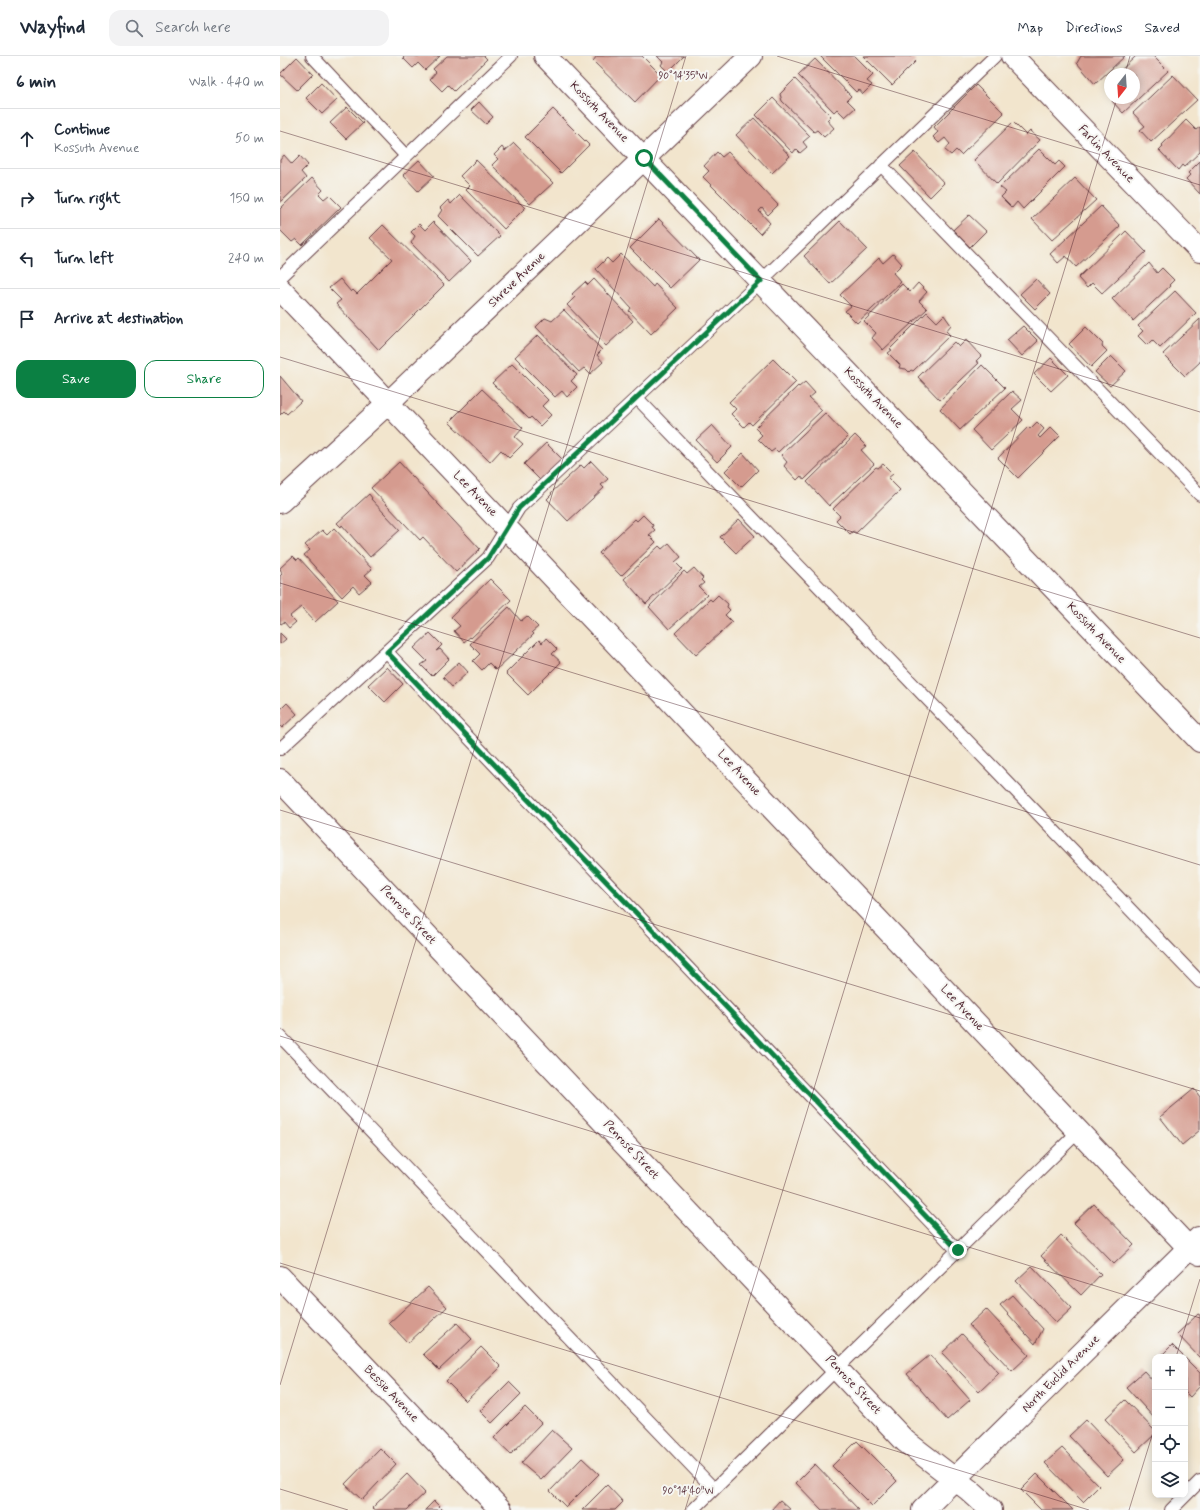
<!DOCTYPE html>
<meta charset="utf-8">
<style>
:root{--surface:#fff;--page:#f2f2f3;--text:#1f2937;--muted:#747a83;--line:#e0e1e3;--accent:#0b8043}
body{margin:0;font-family:Mynerve,sans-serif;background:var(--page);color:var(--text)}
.controls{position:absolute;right:12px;bottom:12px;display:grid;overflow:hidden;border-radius:8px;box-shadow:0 2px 10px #0003}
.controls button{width:36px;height:36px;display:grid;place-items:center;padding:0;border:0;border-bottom:1px solid var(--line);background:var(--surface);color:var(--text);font:20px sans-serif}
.compass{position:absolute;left:824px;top:12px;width:36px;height:36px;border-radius:50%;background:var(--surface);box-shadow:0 2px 10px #0003;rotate:197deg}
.stop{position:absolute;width:12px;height:12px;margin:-9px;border:3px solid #0b8043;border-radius:50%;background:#fff}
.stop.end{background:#0b8043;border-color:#fff;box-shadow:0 1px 4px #0008}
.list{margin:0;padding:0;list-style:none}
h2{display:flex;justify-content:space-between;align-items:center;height:52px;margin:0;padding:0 16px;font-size:17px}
h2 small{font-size:13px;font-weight:400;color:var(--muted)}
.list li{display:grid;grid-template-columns:26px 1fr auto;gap:12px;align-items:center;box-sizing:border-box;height:60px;padding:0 16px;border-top:1px solid var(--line)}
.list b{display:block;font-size:15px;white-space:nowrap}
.list p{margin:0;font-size:13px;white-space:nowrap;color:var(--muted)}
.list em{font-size:13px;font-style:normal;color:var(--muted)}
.actions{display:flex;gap:8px;padding:12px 16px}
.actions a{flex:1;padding:9px 0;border:1px solid var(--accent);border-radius:12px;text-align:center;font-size:14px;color:var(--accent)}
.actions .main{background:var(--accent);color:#fff}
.icon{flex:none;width:22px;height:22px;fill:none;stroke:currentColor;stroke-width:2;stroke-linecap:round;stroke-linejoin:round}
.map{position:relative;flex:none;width:920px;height:1454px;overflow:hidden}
header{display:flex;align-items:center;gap:24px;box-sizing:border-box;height:56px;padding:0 20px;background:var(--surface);border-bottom:1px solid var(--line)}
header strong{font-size:19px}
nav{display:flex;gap:22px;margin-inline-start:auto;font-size:14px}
.search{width:280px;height:36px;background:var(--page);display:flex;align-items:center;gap:10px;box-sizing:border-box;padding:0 14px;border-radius:12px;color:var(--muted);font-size:15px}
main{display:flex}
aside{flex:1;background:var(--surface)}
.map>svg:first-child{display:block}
</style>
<header>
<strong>Wayfind</strong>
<div class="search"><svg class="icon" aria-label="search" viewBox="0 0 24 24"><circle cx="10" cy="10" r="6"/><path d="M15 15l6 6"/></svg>Search here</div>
<nav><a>Map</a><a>Directions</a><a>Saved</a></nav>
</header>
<main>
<aside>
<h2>6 min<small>Walk · 440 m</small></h2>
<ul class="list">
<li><svg class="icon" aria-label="ahead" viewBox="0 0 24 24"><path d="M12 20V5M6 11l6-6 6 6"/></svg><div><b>Continue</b><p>Kossuth Avenue</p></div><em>50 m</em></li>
<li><svg class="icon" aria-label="right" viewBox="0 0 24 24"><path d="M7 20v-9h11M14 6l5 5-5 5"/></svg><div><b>Turn right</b></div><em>150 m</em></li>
<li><svg class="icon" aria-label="left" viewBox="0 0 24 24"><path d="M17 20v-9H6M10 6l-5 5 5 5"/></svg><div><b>Turn left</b></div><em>240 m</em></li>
<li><svg class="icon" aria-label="arrive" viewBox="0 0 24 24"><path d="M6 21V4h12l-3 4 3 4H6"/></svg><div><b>Arrive at destination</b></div></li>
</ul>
<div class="actions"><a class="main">Save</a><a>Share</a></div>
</aside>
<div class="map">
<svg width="920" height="1454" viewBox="0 0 920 1454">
<rect width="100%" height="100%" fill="#f6f6f2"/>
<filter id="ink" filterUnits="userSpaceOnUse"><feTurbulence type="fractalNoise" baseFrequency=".025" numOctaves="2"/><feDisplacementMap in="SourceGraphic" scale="8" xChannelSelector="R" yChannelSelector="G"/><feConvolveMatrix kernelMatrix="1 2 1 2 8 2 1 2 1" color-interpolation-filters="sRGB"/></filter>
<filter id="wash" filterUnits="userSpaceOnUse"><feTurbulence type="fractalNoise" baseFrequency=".012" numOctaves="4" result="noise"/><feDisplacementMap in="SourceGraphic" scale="16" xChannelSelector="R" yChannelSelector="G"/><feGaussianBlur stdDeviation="0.9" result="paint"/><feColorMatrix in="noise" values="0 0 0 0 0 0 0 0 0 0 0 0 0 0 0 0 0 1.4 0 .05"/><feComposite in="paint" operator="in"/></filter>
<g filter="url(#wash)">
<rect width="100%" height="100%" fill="#f2e5cd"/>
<g id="blocks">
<!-- building -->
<path fill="#d59b8f" d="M125,0H160L145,14L138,7L133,12L123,2Z
M167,0H204L207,3L174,35L168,29L162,35L150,23L156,16L153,13Z
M317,0H362L381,19L355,46L313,5Z
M377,0H404L388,16L381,9L383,6Z
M540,0H574L593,19L587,25L592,29L583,38L579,33L576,36Z
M583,0H631L636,5L612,29Z
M801,0H845L815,28L797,7Z
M856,0H873L888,15L843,57L832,45L835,42H854V18H837Z
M17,1L33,18L17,34L0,18Z
M535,3L571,40L567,44L575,52L565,61L557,53L554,56L518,19Z
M893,19L917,44L871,86L860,74L865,70L853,57Z
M515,23L551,60L547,64L554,72L544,81L537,74L534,76L502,45L500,38Z
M41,27L57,44L42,58L26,42Z
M696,29L724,57L681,99L676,94L671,99L665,94L670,88L665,82L659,87L653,81L658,76L654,71Z
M493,42L530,80L523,86L527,91L520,97L516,93L513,97L476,59Z
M199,46L213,61L206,68L191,54Z
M67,51L83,67L66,83L50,67Z
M273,53L309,89L281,117L245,81Z
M474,62L510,100L492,117L456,79Z
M906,64L916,74L920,71V96L904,111L902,109L898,114L879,94L883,90L882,89Z
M733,66L746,79L750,75L760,84L717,128L694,104Z
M234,87L273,127L250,148L212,109L218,103L214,99L222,91L225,95Z
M759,93L775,109L779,105L785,111L743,153L737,146L732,152L721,141L726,136L720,131Z
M437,96L442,101L448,96L498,149L488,159L482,152L479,155L490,167L480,178L423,121L429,115L424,110Z
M635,96L664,127L650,141L620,110Z
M4,99L12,108L20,100L28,109L21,116L26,122L0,147V104Z
M139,104L154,120L138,135L123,119Z
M196,104L245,152L224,173L186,134L190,130L180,120Z
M920,105V138L906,123L910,119L908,117Z
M32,122L43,134L39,138L44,143L49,139L61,151L22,189L16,183L12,186L0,174V153Z
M795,122L816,144L772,184L752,163Z
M180,139L220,180L198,200L158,160L162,154L160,152L168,144L171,148Z
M821,150L840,170L796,211L786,200L778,207L770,198Z
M689,159L706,175L690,191L673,174Z
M379,163L419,204L390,232L350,192Z
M560,165L587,193L550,228L524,200Z
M153,166L191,205L169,226L131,187L135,180L131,176L139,168L145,174Z
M103,169L164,229L99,294L56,248L61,244L49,232L60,223L71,236L73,234L77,238L112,203L90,182Z
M846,175L866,196L822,237L812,227L807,232L798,222Z
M341,198L373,231L375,228L398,252L371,278L349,255L351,252L316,213L327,202L332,207Z
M613,198L622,208L613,217L621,226L577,267L565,255L571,250L560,239L599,202L603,207Z
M869,207L877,217L882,212L894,224L889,229L890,230L853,265L832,243Z
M314,223L353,265L326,290L287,249L295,241L292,238L305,226L308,229Z
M756,223L770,238L755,253L740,238Z
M638,227L647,236L639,245L647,253L603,294L592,282L596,277L584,265L622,228L630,236Z
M895,235L916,257L880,292L872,284L867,289L858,280L863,275L858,270Z
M284,254L322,294L317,299L323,306L310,318L304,312L299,316L256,271L265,262L272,265Z
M647,256L657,266L664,259L671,269L666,275L670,279L633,315L631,314L629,316L626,313L619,312L620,309L608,297L612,294L610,293Z
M920,263V306L905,320L883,298Z
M743,270L758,285L742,300L727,284Z
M806,271L823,288L822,290L827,295L811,311L789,288Z
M258,279L297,319L291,325L297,331L287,341L282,335L275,341L235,301Z
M686,284L701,300L696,305L699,307L660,344L638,321L674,286L679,291Z
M831,300L846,315L830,330L815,316Z
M771,302L788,319L771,335L754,318Z
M493,303L516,326L472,369L469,366L464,371L451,358L456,353L449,346Z
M232,308L268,344L262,350L271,359L260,370L251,361L249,363L212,327Z
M702,309L725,332L680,374L660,353Z
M0,320L21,345L7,358L4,355L0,359Z
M525,326L535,337L529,342L542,354L498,396L495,393L491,396L478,383L482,379L475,372L518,330L519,331Z
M202,333L243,372L235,381L243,388L229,402L221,394L210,406L169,366Z
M732,335L742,344L732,353L743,364L711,394L692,374Z
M545,357L568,381L524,424L521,420L517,424L504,410L507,406L501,399Z
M757,366L764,373L758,380L760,382L771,371L780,380L738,422L718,402L748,371L750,373Z
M432,369L452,391L437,406L416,384Z
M575,379L586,390L581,394L594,408L549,450L527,426Z
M266,387L283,404L261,425L244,408Z
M463,397L478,414L461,431L445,415Z
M311,405L328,423L321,429L324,432L288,465L267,443L272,438L271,437L301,409L304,412Z
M119,406L200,493L176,516L143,481L140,484L91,432Z
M603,408L613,418L608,422L620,434L576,477L573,475L570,478L556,464L560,460L553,453L596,411L598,412Z
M89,438L92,442L91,443L120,474L90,501L62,469L61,471L57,467Z
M363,459L373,469L372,471L375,474L369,479L376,486L341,520L319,497L355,463L357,465Z
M459,463L475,480L456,497L440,481Z
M54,472L92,513L85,519L92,526L79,537L73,530L62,541L24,499L30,494L25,489L42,474L47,479Z
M389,487L401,501L395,506L402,513L366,548L344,523L379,490L382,493Z
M13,500L17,504L19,502L58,545L35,566L21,551L10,560L16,566L9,572L4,566L1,568L0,567V520L2,518L0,512Z
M414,512L423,522L421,524L424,527L419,531L427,539L389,573L369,551L404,515L407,518Z
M210,523L231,544L191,582L190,581L184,586L174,575L180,570L171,561Z
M438,539L448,548L447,551L450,554L445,559L452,566L416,599L395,577L430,543L432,545Z
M229,551L241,565L247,560L258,571L252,576L254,578L216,614L209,607L202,614L193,605L200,598L190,588Z
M0,577L6,583L0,588Z
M150,577L162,589L156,595L160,593L169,603L152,620L141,609L147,605L134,592Z
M266,582L277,593L272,598L281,606L248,639L226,617L259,584L262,587Z
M179,606L188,616L172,631L163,621Z
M107,611L123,628L105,646L88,629Z
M7,647L17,658L2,672L0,670V654Z
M914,1033L920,1041V1074L902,1089L880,1061Z
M814,1148L854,1189L834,1208L794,1167Z
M781,1179L821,1218L801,1239L761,1200Z
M752,1210L792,1252L776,1267L736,1225Z
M148,1231L167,1251L128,1287L109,1267Z
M732,1239L763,1273L755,1288L720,1249Z
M706,1253L749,1299L732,1315L689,1269Z
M918,1258L920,1259V1302L897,1278Z
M177,1267L192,1283L159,1314L143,1298Z
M682,1278L719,1317L699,1336L662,1297Z
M892,1289L904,1301H880Z
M201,1291L221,1311L186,1345L166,1325Z
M650,1299L690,1344L667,1364L627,1318Z
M905,1302L920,1317V1330L910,1341L905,1336Z
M864,1315L875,1327V1363L846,1331Z
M229,1326L241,1338L212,1367L200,1355Z
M845,1344L875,1375V1378L856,1396L825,1363Z
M245,1351L261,1367L231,1398L214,1382Z
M806,1364L844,1404L827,1420L789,1380Z
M272,1374L292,1392L261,1424L241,1407Z
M577,1385L617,1425L592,1450L552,1410Z
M100,1392L116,1408L82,1444L65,1428Z
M782,1392L819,1430L803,1446L765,1407Z
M302,1402L319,1418L286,1451L270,1435Z
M535,1408L579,1454H542L516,1427Z
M127,1418L145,1437L127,1454H94L92,1452Z
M757,1418L793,1454H761L741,1434Z
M327,1429L343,1446L335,1454H302Z
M500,1444L511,1454H491Z
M154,1445L163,1454H145Z"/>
</g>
</g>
<g filter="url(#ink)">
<use href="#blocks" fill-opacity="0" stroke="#633d43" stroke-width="1"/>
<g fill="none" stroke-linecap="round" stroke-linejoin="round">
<!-- lane casing -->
<g stroke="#633d43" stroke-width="14">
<path id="lane" d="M32,0L126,100
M601,109L920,439
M0,221L231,0
M357,342L920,926
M107,596L677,1194
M0,693L208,502L239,452L481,225L715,0
M0,980L434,1433
M413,1454L799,1075
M891,1454L920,1425"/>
</g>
<!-- street casing -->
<g stroke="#633d43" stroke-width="24">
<path id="street" d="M265,0L920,685
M732,0L920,195
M108,347L909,1192L920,1198
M0,724L625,1385L689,1434L711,1454
M0,1221L221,1454
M643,1454L919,1182"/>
</g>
<!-- secondary casing -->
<g stroke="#633d43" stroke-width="24">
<path id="secondary" d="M0,233L108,347
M0,446L108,347L471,0"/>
</g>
<!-- lane -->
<use href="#lane" stroke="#fff" stroke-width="12"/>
<!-- street -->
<use href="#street" stroke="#fff" stroke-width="22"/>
<!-- secondary -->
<use href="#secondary" stroke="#fff" stroke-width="22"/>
</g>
</g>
<g fill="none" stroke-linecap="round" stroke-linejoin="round" filter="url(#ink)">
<!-- route -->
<path stroke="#0b8043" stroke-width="5" d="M364,102L481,225L239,452L208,502L107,596L678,1194"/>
</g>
<!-- ticks -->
<path fill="none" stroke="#4a1f2b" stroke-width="1" stroke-opacity="0.45" d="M497,0L920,129M845,18L850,0M0,75L920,356M0,301L920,582M0,527L920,809M0,754L920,1035M0,980L920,1262M0,1207L809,1454M896,1301L920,1223M0,1329L406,0M0,1433L68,1454M405,1454L837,42M849,1454L875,1370"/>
<g text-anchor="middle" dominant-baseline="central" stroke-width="4" stroke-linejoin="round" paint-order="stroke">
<!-- street labels -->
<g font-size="12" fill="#4a1f2b" stroke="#f6f6f2">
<text transform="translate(319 56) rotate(46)">Kossuth Avenue</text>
<text transform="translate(826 98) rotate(46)">Farlin Avenue</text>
<text transform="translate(237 224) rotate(-44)">Shreve Avenue</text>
<text transform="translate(593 342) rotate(46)">Kossuth Avenue</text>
<text transform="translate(195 438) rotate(46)">Lee Avenue</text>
<text transform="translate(816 577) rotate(46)">Kossuth Avenue</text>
<text transform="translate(459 717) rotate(47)">Lee Avenue</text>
<text transform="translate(128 859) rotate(47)">Penrose Street</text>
<text transform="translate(682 952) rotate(47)">Lee Avenue</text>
<text transform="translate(351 1094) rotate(47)">Penrose Street</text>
<text transform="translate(781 1318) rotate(-45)">North Euclid Avenue</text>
<text transform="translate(573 1329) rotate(47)">Penrose Street</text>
<text transform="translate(111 1338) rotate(46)">Bessie Avenue</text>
</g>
</g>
<g font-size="10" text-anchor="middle" fill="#4a1f2b" stroke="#f6f6f2" stroke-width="4" stroke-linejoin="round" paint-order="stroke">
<text x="403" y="23">90°14'35"W</text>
<text x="408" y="1438">90°14'40"W</text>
</g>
</svg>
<div class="controls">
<button>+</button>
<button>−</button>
<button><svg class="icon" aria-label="locate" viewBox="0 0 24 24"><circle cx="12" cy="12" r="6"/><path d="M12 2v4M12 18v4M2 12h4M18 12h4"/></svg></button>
<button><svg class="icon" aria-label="layers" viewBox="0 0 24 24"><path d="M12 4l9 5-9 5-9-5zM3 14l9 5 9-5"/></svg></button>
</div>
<svg class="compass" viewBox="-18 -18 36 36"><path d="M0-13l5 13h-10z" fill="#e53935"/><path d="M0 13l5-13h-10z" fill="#747a83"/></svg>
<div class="stop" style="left:364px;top:102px"></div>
<div class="stop end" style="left:678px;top:1194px"></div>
</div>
</main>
